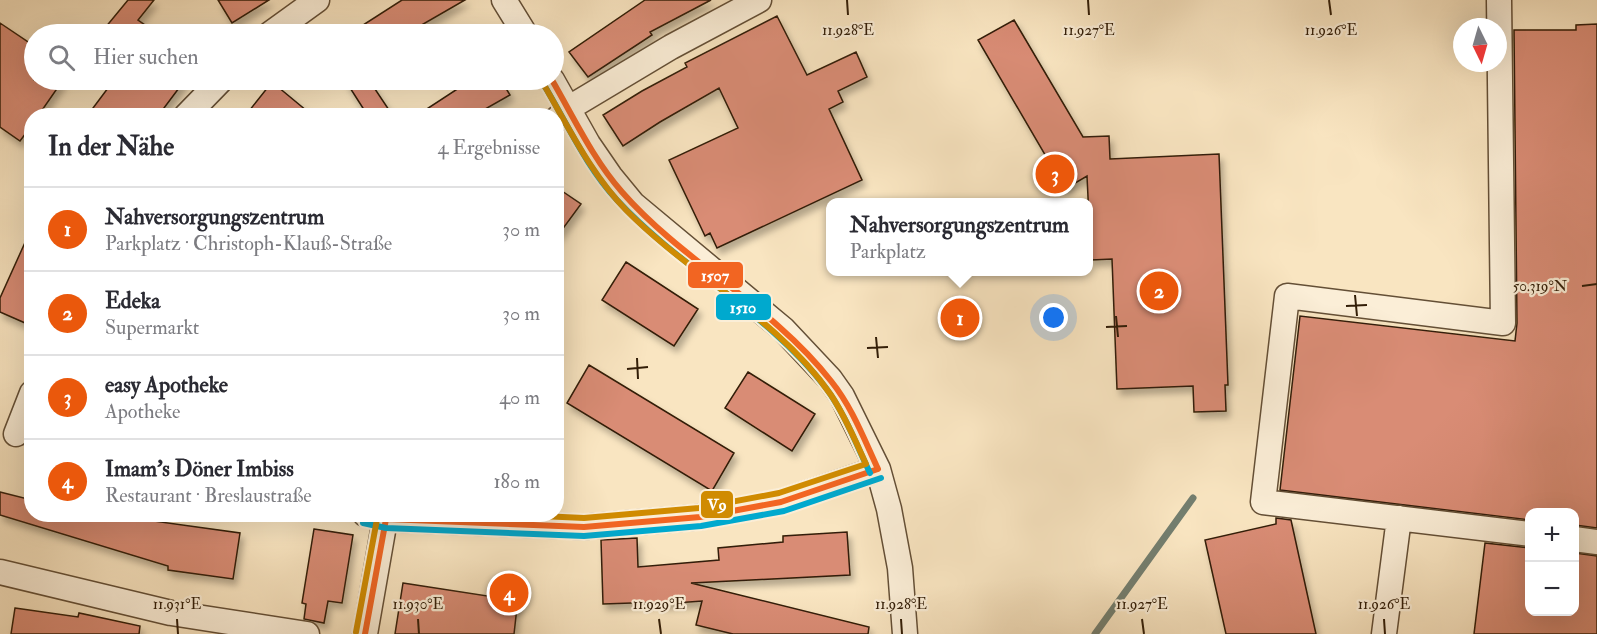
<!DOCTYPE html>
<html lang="de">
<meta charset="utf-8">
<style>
:root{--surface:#fff;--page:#f7f7f7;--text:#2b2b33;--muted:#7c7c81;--line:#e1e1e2;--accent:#ea580c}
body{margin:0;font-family:"IM FELL Double Pica",serif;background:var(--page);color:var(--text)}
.controls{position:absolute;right:18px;bottom:18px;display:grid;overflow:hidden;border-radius:12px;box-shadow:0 6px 24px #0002}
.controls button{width:54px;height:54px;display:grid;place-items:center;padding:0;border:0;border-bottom:2px solid var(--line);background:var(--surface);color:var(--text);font:30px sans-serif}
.compass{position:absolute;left:1453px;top:18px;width:54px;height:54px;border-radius:50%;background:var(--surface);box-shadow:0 6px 24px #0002;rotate:175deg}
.you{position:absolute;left:1054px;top:318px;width:21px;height:21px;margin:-15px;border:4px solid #fff;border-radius:50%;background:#1a73e8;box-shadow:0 0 0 9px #1a73e833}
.badge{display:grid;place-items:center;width:39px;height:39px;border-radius:50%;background:var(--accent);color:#fff;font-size:20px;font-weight:700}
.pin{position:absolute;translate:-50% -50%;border:3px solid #fff;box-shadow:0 2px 6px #0006}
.popup{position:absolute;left:826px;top:198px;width:267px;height:78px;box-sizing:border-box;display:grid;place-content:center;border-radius:12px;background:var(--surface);filter:drop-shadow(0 2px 4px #0005);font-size:20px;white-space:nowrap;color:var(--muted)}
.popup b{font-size:22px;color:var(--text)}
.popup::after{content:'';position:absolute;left:50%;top:100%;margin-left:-12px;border:12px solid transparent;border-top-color:var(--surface)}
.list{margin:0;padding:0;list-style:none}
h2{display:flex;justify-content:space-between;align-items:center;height:78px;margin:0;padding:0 24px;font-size:26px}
h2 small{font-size:20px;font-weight:400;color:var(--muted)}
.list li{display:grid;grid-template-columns:39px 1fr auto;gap:18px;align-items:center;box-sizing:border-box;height:84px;padding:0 24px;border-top:2px solid var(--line)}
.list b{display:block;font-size:22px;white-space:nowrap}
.list p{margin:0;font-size:20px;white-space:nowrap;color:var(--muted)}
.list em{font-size:20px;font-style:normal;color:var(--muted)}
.icon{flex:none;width:33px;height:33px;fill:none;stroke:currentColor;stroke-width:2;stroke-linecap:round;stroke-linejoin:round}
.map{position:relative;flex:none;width:1597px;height:634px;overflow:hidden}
.search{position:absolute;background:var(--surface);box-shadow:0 6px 24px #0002;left:24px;top:24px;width:540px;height:66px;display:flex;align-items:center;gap:15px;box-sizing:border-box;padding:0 21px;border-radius:33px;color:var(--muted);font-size:22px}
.panel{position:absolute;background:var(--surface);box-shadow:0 6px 24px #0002;left:24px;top:108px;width:540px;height:414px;border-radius:24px}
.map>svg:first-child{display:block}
</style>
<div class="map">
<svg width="1597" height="634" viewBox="0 0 1597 634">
<defs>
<filter id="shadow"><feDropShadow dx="3.5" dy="6" stdDeviation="3" flood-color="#0004"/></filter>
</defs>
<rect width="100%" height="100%" fill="#f9e5c1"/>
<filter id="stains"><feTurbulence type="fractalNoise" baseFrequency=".00333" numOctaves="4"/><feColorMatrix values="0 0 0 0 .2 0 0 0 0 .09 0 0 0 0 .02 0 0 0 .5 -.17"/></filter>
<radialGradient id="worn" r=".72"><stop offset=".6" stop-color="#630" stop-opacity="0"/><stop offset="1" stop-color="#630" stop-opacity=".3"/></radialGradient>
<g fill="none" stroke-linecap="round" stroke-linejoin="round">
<!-- stream -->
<path stroke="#737e6f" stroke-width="7" d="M1095,634L1193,498"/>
</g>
<!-- building -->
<path fill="#d98c74" stroke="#321d07" stroke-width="1.5" filter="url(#shadow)" d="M128,0H154L138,20L158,34H100Z
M218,0H269L232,23Z
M402,0H465L406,34H349Z
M645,0H711L650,32L652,35L588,77L569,52Z
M777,16L807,75L856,52L867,77L838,91L843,102L829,109L862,180L717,248L710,233L705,236L669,160L738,128L719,88L660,122L623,146L603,115L642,91L687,67L685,63Z
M1014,20L1083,137L1109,136L1110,159L1219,154L1228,385H1225L1226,411L1194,412L1193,386L1117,389L1112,259L1091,260L1087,176L1065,189L978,40Z
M0,23L34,46V80H63L38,116H32V125L20,141L0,127Z
M1597,24V528L1575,525V513H1530V520L1280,490L1300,316L1515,341L1517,323L1514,30H1576V25Z
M114,80H185L158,116H87Z
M345,80H369L393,116H368Z
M471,80H501L510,95L473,116H416Z
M272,82L313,116H245Z
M556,187L581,204L556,238Z
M32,227V326L0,312V298Z
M626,262L698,309L674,346L602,300Z
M589,365L734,453L712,491L567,403Z
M748,372L815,414L792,451L725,408Z
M0,492L32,500V514H155L153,521L240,533L233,579L168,570V566L0,515Z
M1276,518L1291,520L1316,634H1226L1205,540L1276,524Z
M314,529L353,535L342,603L328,601L324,623L304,619L306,604L302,603Z
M847,532L850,575L691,583L869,627L868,634H733L696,625L702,601L661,604V602L603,604L601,540L637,538L638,567L719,560L718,548L783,542V536Z
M1485,543L1530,548V612H1575V553L1597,556V634H1474Z
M403,583L500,598L502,586L519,589L514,634H395Z
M15,608L78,617L79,613L140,626L139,634H11Z"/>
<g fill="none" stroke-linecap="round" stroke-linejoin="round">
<!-- minor casing -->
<g stroke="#644f36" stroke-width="27">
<path id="minor" d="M504,0L525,34
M1499,0L1503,323L1287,296L1263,502L1530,534
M270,34L317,0
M552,80L588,144L610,176L633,204L783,329L830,379L842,396L878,469L889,509L900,568L905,634
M186,116L221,80
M557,119L569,108L671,47L759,0
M16,434L32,393
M365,514L386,519L584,527L700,517L781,502L878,469
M1574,539L1597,542
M0,572L171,613L307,634
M365,634L386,514
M1384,634L1399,518"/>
</g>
<!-- minor -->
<use href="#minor" stroke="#fbeed7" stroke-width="24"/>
<!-- bus-1 casing -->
<g stroke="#fbeed7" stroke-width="10">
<path id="bus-1" d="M552,80C574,118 593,159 622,192C684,263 772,305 831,381C852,407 864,439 878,469
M386,519L584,527L700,517L781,502L878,469
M365,634L386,519"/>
</g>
<!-- bus-2 casing -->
<g stroke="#fbeed7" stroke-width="10">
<path id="bus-2" d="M544,85C567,123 586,167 617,200C681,269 769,313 826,388C845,414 856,444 870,473
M363,523L386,528L584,536L701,526L784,511L881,478"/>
</g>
<!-- bus-3 casing -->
<g stroke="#fbeed7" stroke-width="10">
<path id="bus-3" d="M498,514L584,518L699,508L779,493L866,464C855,440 845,416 831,395C778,318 690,275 626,210C591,174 569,128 544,85
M356,632L378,514"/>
</g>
<!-- bus-1 -->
<use href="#bus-1" stroke="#f26522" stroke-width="6"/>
<!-- bus-2 -->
<use href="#bus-2" stroke="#00a9ce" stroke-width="6"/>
<!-- bus-3 -->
<use href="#bus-3" stroke="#d08b01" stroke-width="6"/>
</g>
<!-- ticks -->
<path fill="none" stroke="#321d07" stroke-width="2" d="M847,0L848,15M1088,0L1089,15M1329,0L1331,15M1582,286L1597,284M1355,295L1357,316M1346,306L1367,305M1116,316L1118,337M1106,327L1127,326M876,337L878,358M867,348L888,347M637,358L638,379M627,369L648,367M177,619L178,634M418,619L419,634M659,619L661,634M901,619L902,634M1142,619L1144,634M1384,619L1385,634"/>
<g font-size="15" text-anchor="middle" fill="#321d07" stroke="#fbeed7" stroke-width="4.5" stroke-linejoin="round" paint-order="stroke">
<text x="848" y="35">11.928°E</text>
<text x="1089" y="35">11.927°E</text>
<text x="1331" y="35">11.926°E</text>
<text x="1540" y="291">50.319°N</text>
<text x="177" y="609">11.931°E</text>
<text x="418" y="609">11.930°E</text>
<text x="659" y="609">11.929°E</text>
<text x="901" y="609">11.928°E</text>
<text x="1142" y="609">11.927°E</text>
<text x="1384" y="609">11.926°E</text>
</g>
<g stroke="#fbeed7" stroke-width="2">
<rect x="687" y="261" width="57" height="28" rx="6" fill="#f26522"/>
<rect x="715" y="293" width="57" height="28" rx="6" fill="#00a9ce"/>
<rect x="700" y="490" width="34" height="29" rx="6" fill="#d08b01"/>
</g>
<g font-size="16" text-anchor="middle" font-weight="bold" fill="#fff">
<text x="715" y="281">1507</text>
<text x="743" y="313">1510</text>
<text x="717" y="510">V9</text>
</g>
<rect width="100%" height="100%" filter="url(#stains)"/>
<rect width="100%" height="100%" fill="url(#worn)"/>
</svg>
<div class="controls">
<button>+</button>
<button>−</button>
</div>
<svg class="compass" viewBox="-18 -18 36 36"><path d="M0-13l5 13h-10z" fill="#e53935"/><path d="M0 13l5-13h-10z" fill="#7c7c81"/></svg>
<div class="you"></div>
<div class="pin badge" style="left:960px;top:318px">1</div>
<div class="popup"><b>Nahversorgungszentrum</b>Parkplatz</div>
<div class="pin badge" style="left:1159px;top:291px">2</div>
<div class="pin badge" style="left:1055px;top:174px">3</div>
<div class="pin badge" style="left:509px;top:593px">4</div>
<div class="search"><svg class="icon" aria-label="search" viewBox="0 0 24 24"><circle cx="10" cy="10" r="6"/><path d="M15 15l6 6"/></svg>Hier suchen</div>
<section class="panel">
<h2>In der Nähe<small>4 Ergebnisse</small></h2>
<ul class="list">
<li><span class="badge">1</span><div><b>Nahversorgungszentrum</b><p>Parkplatz · Christoph-Klauß-Straße</p></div><em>30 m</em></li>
<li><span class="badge">2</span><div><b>Edeka</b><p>Supermarkt</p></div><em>30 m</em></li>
<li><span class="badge">3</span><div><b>easy Apotheke</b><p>Apotheke</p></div><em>40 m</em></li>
<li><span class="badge">4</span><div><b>Imam's Döner Imbiss</b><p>Restaurant · Breslaustraße</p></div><em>180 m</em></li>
</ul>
</section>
</div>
